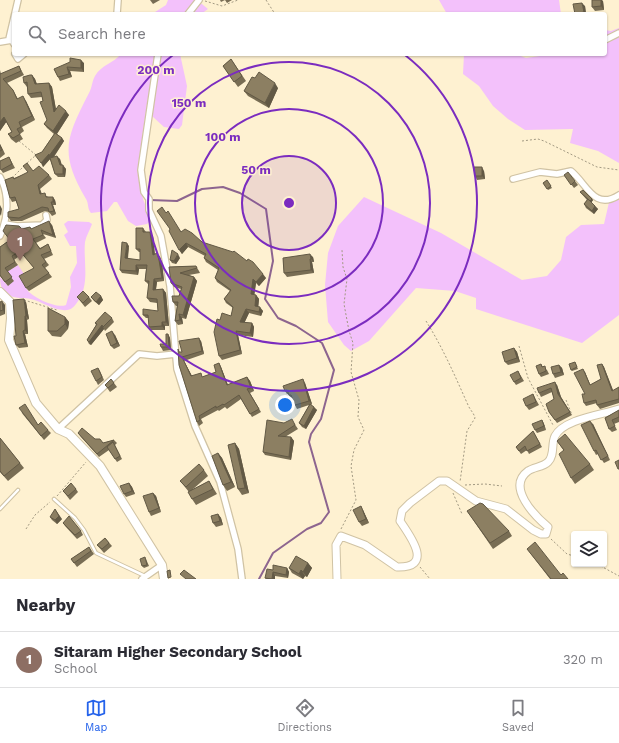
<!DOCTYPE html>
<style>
:root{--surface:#fff;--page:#f7f7f7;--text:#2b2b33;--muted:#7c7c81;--line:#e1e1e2;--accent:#2563eb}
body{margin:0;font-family:"Work Sans",sans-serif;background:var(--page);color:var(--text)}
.controls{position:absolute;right:12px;bottom:12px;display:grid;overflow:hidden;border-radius:4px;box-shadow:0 1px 3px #0004}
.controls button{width:36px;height:36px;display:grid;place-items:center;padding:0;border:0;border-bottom:1px solid var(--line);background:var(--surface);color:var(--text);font:20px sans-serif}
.you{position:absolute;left:285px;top:405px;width:14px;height:14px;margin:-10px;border:3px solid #fff;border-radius:50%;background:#1a73e8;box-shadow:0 0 0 6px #1a73e833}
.badge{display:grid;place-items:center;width:26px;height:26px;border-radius:50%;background:var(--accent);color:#fff;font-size:13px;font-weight:700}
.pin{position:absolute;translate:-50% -33px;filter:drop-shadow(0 1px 2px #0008)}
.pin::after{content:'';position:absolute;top:21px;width:14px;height:12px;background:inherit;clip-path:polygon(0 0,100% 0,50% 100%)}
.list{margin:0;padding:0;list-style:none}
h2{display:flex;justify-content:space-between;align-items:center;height:52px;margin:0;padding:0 16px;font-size:17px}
h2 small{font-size:13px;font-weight:400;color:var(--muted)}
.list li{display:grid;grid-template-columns:26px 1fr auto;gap:12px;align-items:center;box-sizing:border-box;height:56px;padding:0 16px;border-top:1px solid var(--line)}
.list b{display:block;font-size:15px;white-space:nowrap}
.list p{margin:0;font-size:13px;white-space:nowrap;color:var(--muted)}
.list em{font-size:13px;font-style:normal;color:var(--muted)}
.icon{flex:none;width:22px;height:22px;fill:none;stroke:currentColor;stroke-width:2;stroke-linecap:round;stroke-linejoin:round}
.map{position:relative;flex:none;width:619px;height:579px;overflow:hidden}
.search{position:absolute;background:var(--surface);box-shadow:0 1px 3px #0004;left:12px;right:12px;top:12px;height:44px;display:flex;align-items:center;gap:10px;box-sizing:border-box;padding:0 14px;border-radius:4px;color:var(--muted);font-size:15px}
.sheet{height:108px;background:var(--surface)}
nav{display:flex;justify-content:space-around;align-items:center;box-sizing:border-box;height:56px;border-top:1px solid var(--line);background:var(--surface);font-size:11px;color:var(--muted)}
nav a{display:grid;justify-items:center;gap:2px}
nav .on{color:var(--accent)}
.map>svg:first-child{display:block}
</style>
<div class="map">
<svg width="619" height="579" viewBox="0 0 619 579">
<rect width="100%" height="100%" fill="#fef1d1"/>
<!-- built -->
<path fill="#f5e4bd" d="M3,232L29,249L52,277L29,291L18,265L8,271L0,259V241Z"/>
<!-- green -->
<path fill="#f3c1fb" d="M168,0H197L208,9L201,14H152L166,5Z
M439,0H559L561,14H447Z
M619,28V163L598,151L570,143L573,129L525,130L508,119L493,106L479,86L463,74L464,54H515L526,58L553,54H605V30L611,31Z
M121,54H180L187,86L182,125L179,129L164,127L152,116L153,98L148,97L138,166L143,199L151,220L147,224L136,226L128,221L117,202H114L107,211L91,213C87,208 89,204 86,199C59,153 66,138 89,93C92,88 92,81 95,76C101,65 114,63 121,54Z
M364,197L441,233L522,280L547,276L561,260L566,237L581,225L604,224L610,198L619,200V315L582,343L476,309V298L455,291L416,288L369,341L351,351L344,345L328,322L325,285L328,253L338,226Z
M68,221L89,222L92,224C90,230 86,236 85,242C83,263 91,285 76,304C73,308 69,311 63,310C49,309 38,298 23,298C7,298 0,292 0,277L8,286L7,272L18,265L26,277L22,280C24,283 26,288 28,291C34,298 57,309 66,305L71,287L70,277L77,263L76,246H70L64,235L68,232L64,224Z"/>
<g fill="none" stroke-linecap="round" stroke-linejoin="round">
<!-- stream -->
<path stroke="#8d658f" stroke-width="2" d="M150,200L177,201L202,189L223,187L240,193L266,209L273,261L265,299L278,318L296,326L322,343L334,370L321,419L311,434L309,442L329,512L321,523L307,529L273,553L259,579"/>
<!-- service casing -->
<g stroke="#d0c3a4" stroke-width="4.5">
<path id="service" d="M54,499L75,518L84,530L96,553L145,576
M0,509L18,490"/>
</g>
<!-- minor casing -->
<g stroke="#d0c3a4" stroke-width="8">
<path id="minor" d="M117,14L118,0
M188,14L199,0
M9,39L18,0
M605,40L619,33
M0,42L12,40L14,44
M15,54L18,59L24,54
M158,54L141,170L144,192L149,199V210L161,236L170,286L177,369L195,426L220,482L238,549L242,579
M0,177C10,195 8,218 0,236
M513,179L540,172L557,174L571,171C587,184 594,211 619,195
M5,224L17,226L42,225L47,220L46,215
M58,429L139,354L157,356L176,354
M142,579L162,565"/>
</g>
<!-- tertiary casing -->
<g stroke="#d0c3a4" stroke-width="9">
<path id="tertiary" d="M337,579L336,545L341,536L365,545L397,567C434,568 411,537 400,521L402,511L410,503L439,481H447L476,501L506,509L533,530L541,534H546L548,527C535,516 506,487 528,471C534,467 543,467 548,462C555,455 551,444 555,436C564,419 601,415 619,409"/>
</g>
<!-- secondary casing -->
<g stroke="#d0c3a4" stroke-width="10">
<path id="secondary" d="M0,292L10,302L11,318L9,340L36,403L58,429L69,434L100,466L162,565L164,579"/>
</g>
<!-- path -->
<path stroke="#a29982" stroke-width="1" stroke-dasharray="2 2" stroke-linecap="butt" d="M266,0L275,14
M205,1L222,6L238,0
M19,141L36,155L26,164
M522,141L538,139L544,141L597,167L619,170
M12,178L24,166
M24,300L57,310
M426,321C443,348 455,376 468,405C470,410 474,413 475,418L467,431L460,482
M519,346L528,378L553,425
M566,400L572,415
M465,485L485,484L502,486
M453,493L462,514
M57,496L86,462
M26,529L35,515L50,502
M341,529L356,500L351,466L354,450L364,430L358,417L359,400L351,372L353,343L349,331L344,304L347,279L343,267L342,250
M551,539L567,554L574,556
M597,564L619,576
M420,567L430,579"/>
<!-- service -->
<use href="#service" stroke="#fff" stroke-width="2.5"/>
<!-- minor -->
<use href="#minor" stroke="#fff" stroke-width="5.5"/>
<!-- tertiary -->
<use href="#tertiary" stroke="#fff" stroke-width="7"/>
<!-- secondary -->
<use href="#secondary" stroke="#fff" stroke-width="8"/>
</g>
<!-- wall -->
<path fill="#786d54" d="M150,0H160L153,4Z
M220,0H232L227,3L225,0L221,2Z
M603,1L604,10L595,11L592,7Z
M585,6L586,14H575Z
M231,59L246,81L238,87L223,66Z
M84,63V72L70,71L72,77L60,81L54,69Z
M19,66L24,75L7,83L13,90L18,99L26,101L35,120L22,127L24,131L20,134L23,139L16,143L11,139L8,134L12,132L6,122L0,131V70L1,74Z
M32,75L35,79L37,84L49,83L52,87L56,109L69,115L57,134L62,138L64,141L54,157L60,159L61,165L66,169L65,177H58L55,174L50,159L43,167L42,152L54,134L47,128L44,124L47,120L42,97L31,98L28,94L27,87L24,83Z
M278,88L269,108L248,96L244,91Z
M0,144L5,154L0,158Z
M9,157L15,168L3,173L1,170Z
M33,171L49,175L52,179L40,189L42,194L55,200L56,205H53L56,214L52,216L49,212L45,211L22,221H11L8,217L19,209L16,201L12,202L10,198L13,177L14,178Z
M484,171L485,179L477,180L475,176Z
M564,175L575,181L578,185L574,188Z
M547,180L552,188L548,190L543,183Z
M580,192L592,199L593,200L591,203L595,206L598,209L594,214L586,208L584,204L587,200Z
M166,213L181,232L202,242L266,278L259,286L256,283L254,295H256L259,299L258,307L263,311L261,316L249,313L244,323H252L254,327L253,337L238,335L242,354L222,360L219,356L220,320L231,316L233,308L226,303L224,299L230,291L217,282L215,278L218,270L206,262L204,258L205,256L188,247L182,254L170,229Z
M52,225L56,238L43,234L46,238L36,243L40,248L48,244L53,255L44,259L49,265L45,268L52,277L29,291L26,288L34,268L22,254L14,260L18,265L7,272L14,281L8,286L0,276V277V247L9,240L22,229L30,227L31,229Z
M143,228L146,232H150L153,236L155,254L160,257L162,263L164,281L157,282L156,290L163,289L166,293L169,326H165V330H151L149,327V318H146L143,315L158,311L157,303L150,302L147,298L149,285L145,281L146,269H139L138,275L122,273L120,270L129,246L128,259L140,260V252H139L136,249Z
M313,257L314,262H312L314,273L287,277L284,273L283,258Z
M180,258L176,264L172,263L170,260Z
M196,266L199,271L200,273L189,275L194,277L197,281L186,319L182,318L183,324L178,325L175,321L177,306H176L173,302L179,296L181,289L174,287L171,283L169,267Z
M101,296L103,300L99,305L94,301L91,297Z
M77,297H89L92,301L85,307Z
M0,302L5,305V314L0,316Z
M26,302L29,319L27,320L28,334H25L28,347L19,348L16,345Z
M65,317L69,322L68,329L61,337L52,336L48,331Z
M112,318L114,322L105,331L104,329L91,345L89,344L87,340L96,325L95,323Z
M168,334L170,338L171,350L163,351L161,347L166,344Z
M115,335L120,346L114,349L111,346Z
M201,341L204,354L184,361L192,376L203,377L216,372L219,363L221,367L228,385L247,377L250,381L254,391L250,393L261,412L252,417L241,399L227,409L225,407L219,411L218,410L201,419L203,423L199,426L197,422L180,352H182Z
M514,348L517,352L520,362L508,365L505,362Z
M575,362L578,369L572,371L571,370Z
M541,364L543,367L547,370L549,374L541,377L539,374Z
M602,364L604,367L613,391L619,387V403L600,409L597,405V403L586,406L584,403L585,394V372L590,385L601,379Z
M559,365L562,368L564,375L555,378L553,374Z
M98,368L100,371L104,380L98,385L96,381Z
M518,371L524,381L516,385L514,382Z
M111,379L117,387L110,392L105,385Z
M305,383L312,404L311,405L317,410L306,429L302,427L299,423L309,405L297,409L292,399H291L288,394H287L285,391Z
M557,385L561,397L572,415L557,423L549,412L554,399L552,392L541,397L539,393Z
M533,394L535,398L539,405L529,410L526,406Z
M619,410V422L614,424L617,430L612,432L609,429L605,418Z
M21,412L38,425L48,430L51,433L44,440Z
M542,420L544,424L546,430L537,433L535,430Z
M284,423H294L298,429L285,437H291L294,441L291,460L265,455L263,452Z
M593,424L610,460L604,463L598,454L596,455L594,451Z
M533,431L542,447L529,454L527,450L521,454L516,447Z
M78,433L95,439L103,443L114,440L117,443L115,445L122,459L117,462L109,450L99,457L81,437Z
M0,438L24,468L8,481L0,472Z
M557,441L590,464L594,470L575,484L571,478L564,451Z
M235,443L239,449L249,493L242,495L238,489Z
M218,453L222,458L235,487L227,491L223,485Z
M204,470L208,476L192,490L209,481L217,494L196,505L192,499L189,492L180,481Z
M129,483L132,487L135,494L126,497L124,494Z
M76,489L78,492L70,500L63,491Z
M153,493L156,496L161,512L151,516L149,512Z
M363,510L369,523L362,526L359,522Z
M467,511L509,531L512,536L493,549Z
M218,514L221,518L223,525L216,527L213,523Z
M50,517L62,519L57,524L52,520Z
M63,523L81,531L83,535L77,539L65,526Z
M105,538L112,546L104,553L97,545Z
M89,547L94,554L77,567L71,559Z
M527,549L561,575L568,579H550Z
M146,559L149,566L144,568L142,566Z
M308,563L312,568L307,577L305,576L303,579L292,573L289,568Z
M287,568L289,572L288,578L275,576V579H266L265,578L273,570Z"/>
<!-- shaded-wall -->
<path fill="#625945" d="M601,0H602L603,1L604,10L601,6Z
M582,3L585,6L586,14H585L584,12Z
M81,60L84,63V72L81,68Z
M67,67L70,71L72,77L69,74Z
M32,75L35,79L38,88L35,84Z
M49,83L52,87L57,116L54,112Z
M275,83L278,88L269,108L265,103Z
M23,96L26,101L35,120L32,116Z
M66,111L69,115L56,135L53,131Z
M4,117L7,121L0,131V122Z
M62,138L64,141L52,159L51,158L43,167L41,163Z
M0,144L5,154L0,146Z
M57,156L60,159L63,168L60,165Z
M63,165L66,169L65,177L63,174Z
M482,167L484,171L485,179L482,176Z
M38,185L40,189L42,198L40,194Z
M53,197L55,200L56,205L53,202Z
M592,199L593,200L591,203L590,201Z
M51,202L53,205L56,214L54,211Z
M0,205L2,209L1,216L0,214Z
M595,206L598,209L594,214L592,211Z
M49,221L52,225L56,238L53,235Z
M150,232L153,236L155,259L153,255Z
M127,243L129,246L127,262L125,258Z
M186,243L188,247L182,254L179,250Z
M157,253L160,257L162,263L164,281L162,278Z
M178,254L180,258L176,264L174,261Z
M310,254L313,257L314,262L311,259Z
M310,259L312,262L314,273L311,270Z
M136,265L139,269L138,275L136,271Z
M263,274L266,278L259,286L256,282Z
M194,277L197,281L186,319L183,315Z
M154,279L157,282L155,294L153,290Z
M253,279L256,283L254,298L251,294Z
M163,289L166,293L169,326L166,322Z
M256,295L259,299L258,310L255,306Z
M101,296L103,300L99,305L96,302Z
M24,299L26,302L29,319L26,316Z
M2,301L5,305V314L3,310Z
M260,307L263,311L261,316L259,312Z
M246,309L249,313L243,326L240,322Z
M179,314L182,318L183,324L180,320Z
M25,316L27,320L28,334L25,330Z
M65,317L69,322L68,329L65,324Z
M162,322L165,326V330L162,326Z
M252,323L254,327L253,337L250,333Z
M102,325L104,329L91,345L89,342Z
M23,331L25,334L28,347L25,343Z
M112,331L115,335L120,346L117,343Z
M236,331L238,335L242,354L240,350Z
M168,334L170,338L171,350L169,347Z
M199,338L201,341L204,354L202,351Z
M514,348L517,352L520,362L517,358Z
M182,357L184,361L194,380L191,376Z
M219,363L221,367L229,388L227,385Z
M602,364L604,367L615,395L612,391Z
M559,365L562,368L564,375L561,372Z
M583,369L585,372L592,389L590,385Z
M247,377L250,381L254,391L251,388Z
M303,379L305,383L312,404L309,401Z
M555,382L557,385L561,397L572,415L558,394Z
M314,407L317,410L306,429L304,426Z
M542,420L544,424L546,430L544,426Z
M590,421L593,424L610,460L608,456Z
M291,437L294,441L291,460L289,457Z
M235,443L239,449L249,493L245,488Z
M218,453L222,458L235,487L231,482Z
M129,483L132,487L135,494L132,491Z
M153,493L156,496L161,512L159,508Z
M361,506L363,510L369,523L366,519Z
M55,509L62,519L57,524L55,520Z
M218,514L221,518L223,525L220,521Z
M308,563L312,568L307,577L303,572Z
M287,568L289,572L288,578L286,575Z
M301,570L305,576L303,579L299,574Z
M273,572L275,576V579H272Z"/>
<!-- building -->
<path fill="#8c7f62" stroke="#625945" d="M592,0H601V6L592,7Z
M582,3L584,12L575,14L573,4Z
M70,58L81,60V68L67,67L69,74L58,77L54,69L70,62Z
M231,59L242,76L234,82L223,66Z
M19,66L21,71L3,79L13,90L17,99L23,96L32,116L19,122L21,127L17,129L20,134L13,138L8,134L12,132L4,117L0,122V74Z
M259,72L275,83L265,103L244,91L252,77L255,78Z
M30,75H32L35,84L49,83L54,112L59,105L66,111L53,131L44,124L47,120L40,102L43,101L41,92L28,94L27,82L24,83L23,77Z
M55,133L62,138L49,156V154L41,163L35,155L42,152Z
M0,146L2,150L0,151Z
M57,156L60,165H63V174H55L50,158Z
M9,157L12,164L1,170L0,168V161Z
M27,163L33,171L39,166L49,175L38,185L40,194L45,193L46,197H53V202H51L54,211L49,212L48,208L42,207L19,218L8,217V212L19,209L15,197L10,198L5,180L13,177L14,179L28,172L23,166Z
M474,167H482V176H475Z
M568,172L575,181L571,185L564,175Z
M547,180L551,186L547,189L543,183Z
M583,190L592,199L590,201L580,192Z
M588,199L595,206L592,211L584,204Z
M162,207L166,213L168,211L181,232L185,229L192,233L202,242L233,252L234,251L247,261L248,259L253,262L263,274L256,282L253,279L251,294L256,295L255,306L260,307L259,312L246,309L240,322L252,323L250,333L236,331L240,350L219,356L214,332L217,319L220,320L222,313L231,316L233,307L224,299L231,290L215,278L219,268L204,258L206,254L186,243L179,250L169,231L170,229L157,211Z
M49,221L53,235L41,230L43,235L33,239L40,249L48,244L51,251L41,255L46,262L42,265L49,273L26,288L19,276L34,268L20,251L12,256L15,262L5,268L12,277L5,282L0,275V247L10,240L3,231L6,225L19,226L22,229L30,227L31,229Z
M136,228H143V232H150L153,255L157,253L159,260L162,278L154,279L153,290L163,289L166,322H162V326L149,327L148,315H143V309L158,311L157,299L147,298L149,281H145L147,265H136V271L120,270L122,242L127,243L125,258L140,260V249H136Z
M172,250L178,254L174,261L170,260Z
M310,254L311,259H310L311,270L284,273L283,258Z
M196,266L197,268L180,273L194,277L183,315L179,314L180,320L175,321L178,302H173L172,296H179L182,287L171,283L169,267Z
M83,291L89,297L83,303L77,297Z
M96,292L101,296L96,302L91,297Z
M24,299L26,316H25V330L23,331L25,343L16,345L14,336H16L13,300Z
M2,301L3,310L0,311V302Z
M48,308L65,317V324L57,331H48Z
M105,312L112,318L103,327L102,325L89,342L87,340L97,324L95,323Z
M112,331L117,343L111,346L106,334Z
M166,334H168L169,347H161L160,344H166Z
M199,338L202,351L182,357L191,376L201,373L202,377L216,372L214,365L219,363L227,385L247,377L251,388L247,389L259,409L250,414L239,395L224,405L223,404L216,408V406L199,416L200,420L197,422L179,365L178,349L179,352H182L179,341Z
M514,348L517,358L505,362L502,352Z
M575,362L577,367L571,370L569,364Z
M541,364L542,367L545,366L546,371L539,374L536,366Z
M602,364L612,391L619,387V399L597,405L596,400L584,403L582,394H585L574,373L583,369L590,385L601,379L597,365Z
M559,365L561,372L553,374L551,367Z
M98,368L102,377L96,381L91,371Z
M518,371L521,378L514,382L510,375Z
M111,379L114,383L108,388L105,385Z
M303,379L309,401L295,405L291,395H289L287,390L285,391L283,386Z
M555,382L558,394L570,412L555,420L549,412L546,404L554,399L551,388L539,393L537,388Z
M533,394L536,402L526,406L523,399Z
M25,404L38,425L41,422L48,430L41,436L19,408Z
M310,404L314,407L304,426L299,423Z
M619,410V417L612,420L615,426L609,429L605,418Z
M292,419L295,425L278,436L291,437L289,457L263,452L267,420L284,423Z
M542,420L544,426L535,430L532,424Z
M590,421L608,456L601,460L596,450L594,451L581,425Z
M82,428L95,439H100L103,443L114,440L97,454L78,433Z
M533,431L540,444L527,451L525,446L519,451L516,447Z
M565,434L590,464L571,478L559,454L564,450L557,441Z
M0,438L20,463L4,476L0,471Z
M113,442L120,456L115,459L107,447Z
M235,443L245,488L238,489L228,445Z
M218,453L231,482L223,485L212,456Z
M619,460V469H618L615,462Z
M199,464L204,470L186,487L180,481Z
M209,481L213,489L192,499L188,492Z
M71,483L76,489L68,496L63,491Z
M129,483L132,491L124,494L120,486Z
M153,493L159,508L149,512L143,496Z
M480,503L483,504L509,531L490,543L467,511Z
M361,506L366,519L359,522L353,510Z
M55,509L59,516L55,520L50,517Z
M218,514L220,521L213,523L211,516Z
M69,516L81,531L75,535L63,523Z
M105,538L109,543L102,549L97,545Z
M535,542L561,575L563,573L568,579H551L527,549Z
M89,547L91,551L74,563L71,559Z
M296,556L308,563L303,572L301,570L299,574L289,568Z
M145,557L147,565L142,566L140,559Z
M273,565L287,568L286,575L273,572L272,579L265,578L267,569L273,570Z
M170,570L171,577L168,578L167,571Z
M184,570L196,579H186L180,574Z"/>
<!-- distance rings -->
<circle cx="289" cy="203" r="47" fill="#7b2cbf" fill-opacity=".12"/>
<g fill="none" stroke="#7b2cbf" stroke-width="2">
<circle cx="289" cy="203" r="47"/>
<circle cx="289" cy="203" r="94"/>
<circle cx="289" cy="203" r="141"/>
<path d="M405 55A188 188 0 1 1 173 55"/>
</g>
<circle cx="289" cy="203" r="6" fill="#7b2cbf" stroke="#fef1d1" stroke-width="2"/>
<g font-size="12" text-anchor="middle" font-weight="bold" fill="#7b2cbf" stroke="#fef1d1" stroke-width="3" stroke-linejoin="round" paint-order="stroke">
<text x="156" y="74">200 m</text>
<text x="189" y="107">150 m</text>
<text x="223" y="141">100 m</text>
<text x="256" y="174">50 m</text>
</g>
</svg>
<div class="controls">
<button><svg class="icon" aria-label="layers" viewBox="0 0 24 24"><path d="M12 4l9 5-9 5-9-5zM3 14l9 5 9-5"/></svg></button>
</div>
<div class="you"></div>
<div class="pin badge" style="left:20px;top:261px;background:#8d6e63">1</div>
<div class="search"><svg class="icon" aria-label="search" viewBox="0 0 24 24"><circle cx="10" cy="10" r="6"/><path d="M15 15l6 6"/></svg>Search here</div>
</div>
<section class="sheet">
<h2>Nearby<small></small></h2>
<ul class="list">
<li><span class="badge" style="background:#8d6e63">1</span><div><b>Sitaram Higher Secondary School</b><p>School</p></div><em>320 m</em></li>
</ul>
</section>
<nav>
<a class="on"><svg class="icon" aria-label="map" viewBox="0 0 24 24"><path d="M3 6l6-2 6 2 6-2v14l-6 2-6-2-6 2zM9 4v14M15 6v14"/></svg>Map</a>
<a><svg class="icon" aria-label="directions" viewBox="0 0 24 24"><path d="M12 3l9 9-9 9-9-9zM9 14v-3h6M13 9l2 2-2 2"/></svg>Directions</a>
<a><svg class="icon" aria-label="saved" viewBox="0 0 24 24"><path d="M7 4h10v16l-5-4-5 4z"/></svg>Saved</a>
</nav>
